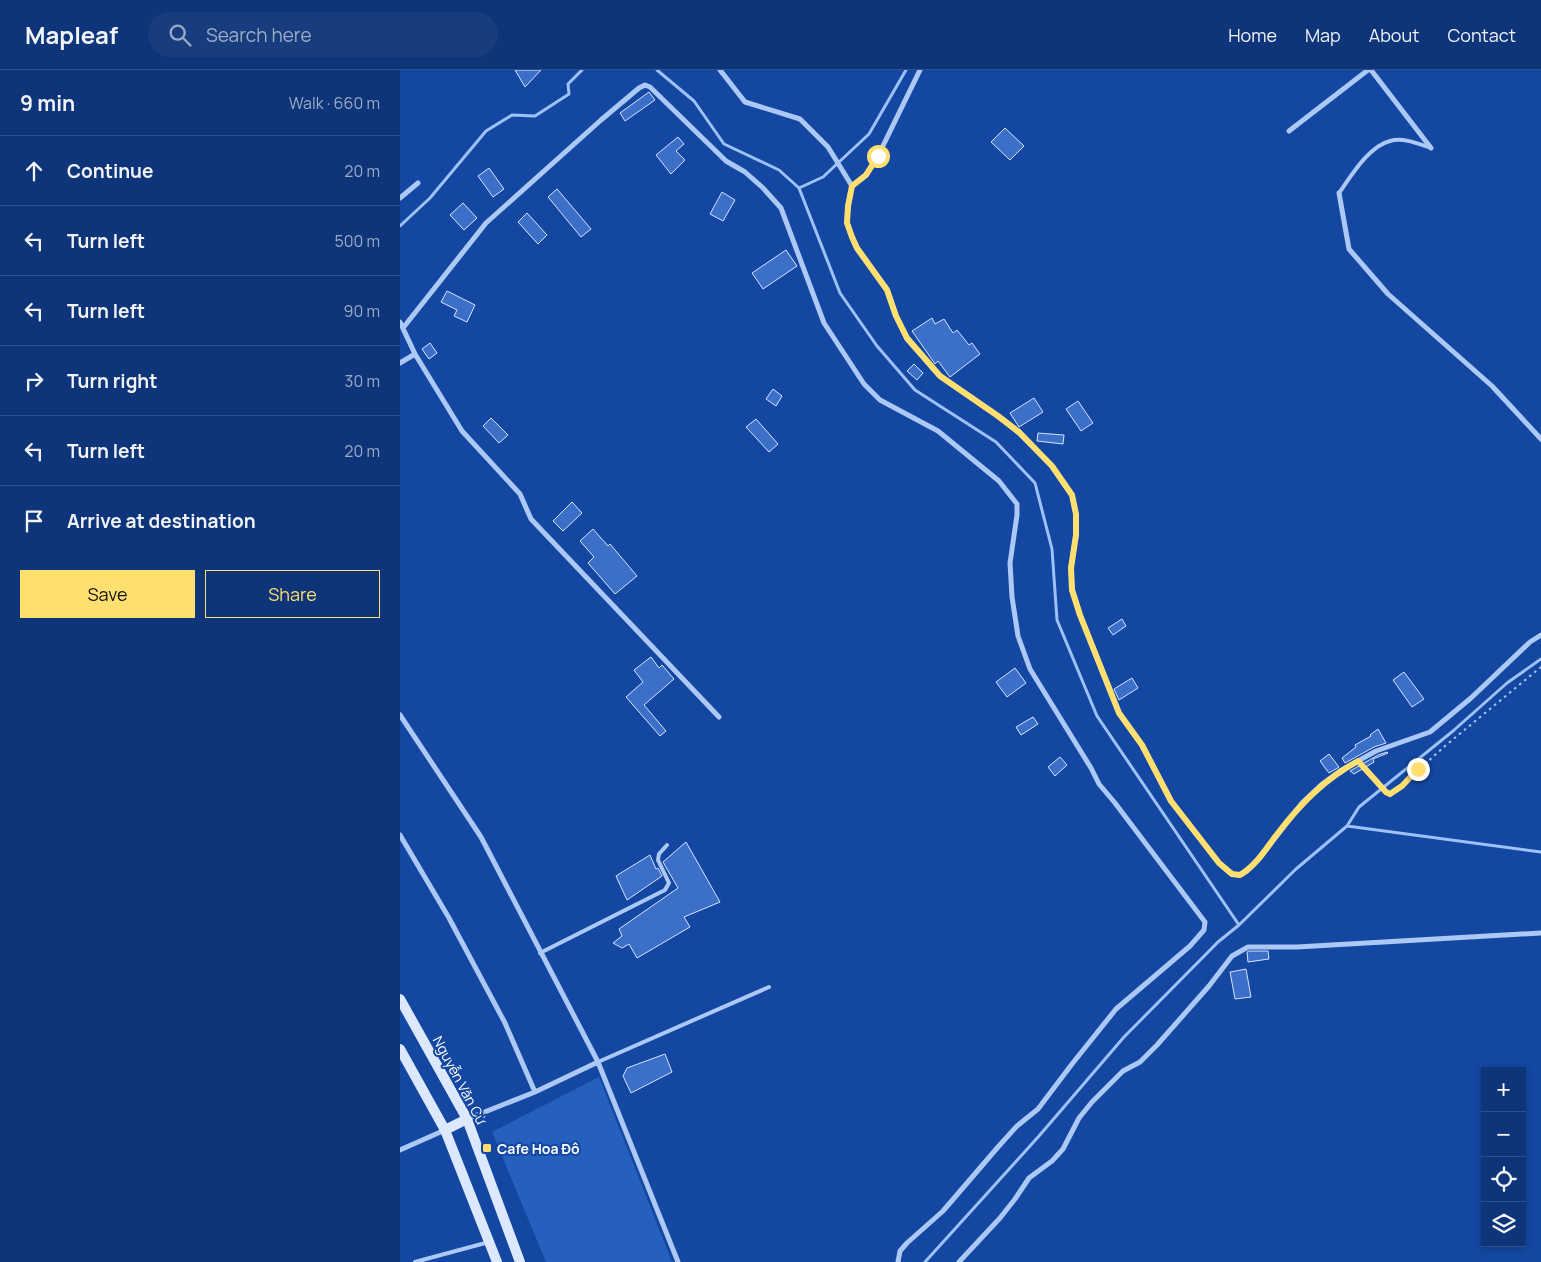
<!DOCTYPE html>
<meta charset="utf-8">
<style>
:root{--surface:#0e3579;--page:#173d7e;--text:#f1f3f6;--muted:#9babc6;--line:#2e508a;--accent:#ffdf6f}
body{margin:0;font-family:Manrope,sans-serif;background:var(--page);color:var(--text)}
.controls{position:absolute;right:15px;bottom:15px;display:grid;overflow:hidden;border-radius:0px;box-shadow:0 2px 8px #0003}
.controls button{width:45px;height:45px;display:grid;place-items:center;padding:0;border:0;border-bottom:1px solid var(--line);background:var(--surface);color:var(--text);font:25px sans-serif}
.stop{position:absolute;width:15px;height:15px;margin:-11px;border:4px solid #ffdf6f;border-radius:50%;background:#fff}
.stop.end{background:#ffdf6f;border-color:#fff;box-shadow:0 1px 5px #0008}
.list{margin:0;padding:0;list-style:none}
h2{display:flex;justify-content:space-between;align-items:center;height:65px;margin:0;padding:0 20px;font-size:21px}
h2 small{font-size:16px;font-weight:400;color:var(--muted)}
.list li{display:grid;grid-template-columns:32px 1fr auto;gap:15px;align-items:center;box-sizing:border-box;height:70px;padding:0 20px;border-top:1px solid var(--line)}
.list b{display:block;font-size:19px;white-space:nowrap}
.list em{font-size:16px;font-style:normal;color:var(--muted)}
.actions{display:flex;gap:10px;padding:15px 20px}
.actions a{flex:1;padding:11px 0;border:1px solid var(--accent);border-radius:0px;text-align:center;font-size:18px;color:var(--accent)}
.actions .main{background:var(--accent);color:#111}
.icon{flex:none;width:28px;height:28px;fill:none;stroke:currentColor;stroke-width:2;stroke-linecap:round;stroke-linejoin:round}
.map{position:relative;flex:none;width:1141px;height:1192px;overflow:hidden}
header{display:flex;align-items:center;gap:30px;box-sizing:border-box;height:70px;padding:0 25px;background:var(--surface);border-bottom:1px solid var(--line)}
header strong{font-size:24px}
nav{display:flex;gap:28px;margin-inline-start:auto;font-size:18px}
.search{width:350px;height:45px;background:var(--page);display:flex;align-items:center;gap:12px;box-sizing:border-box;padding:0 18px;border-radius:28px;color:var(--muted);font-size:19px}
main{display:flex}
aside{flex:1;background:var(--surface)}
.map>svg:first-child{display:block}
</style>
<header>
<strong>Mapleaf</strong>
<div class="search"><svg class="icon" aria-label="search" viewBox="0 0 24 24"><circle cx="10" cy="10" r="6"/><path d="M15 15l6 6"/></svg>Search here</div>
<nav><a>Home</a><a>Map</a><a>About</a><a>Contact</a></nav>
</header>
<main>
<aside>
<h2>9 min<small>Walk · 660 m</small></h2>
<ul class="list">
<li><svg class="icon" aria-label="ahead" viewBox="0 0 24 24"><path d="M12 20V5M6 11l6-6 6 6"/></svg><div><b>Continue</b></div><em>20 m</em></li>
<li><svg class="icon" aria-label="left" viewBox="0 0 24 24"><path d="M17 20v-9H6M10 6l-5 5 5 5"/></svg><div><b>Turn left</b></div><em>500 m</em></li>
<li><svg class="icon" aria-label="left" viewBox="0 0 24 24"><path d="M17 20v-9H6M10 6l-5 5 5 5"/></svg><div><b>Turn left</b></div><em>90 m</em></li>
<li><svg class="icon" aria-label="right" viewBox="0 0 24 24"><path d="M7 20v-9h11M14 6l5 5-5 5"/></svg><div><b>Turn right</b></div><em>30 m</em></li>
<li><svg class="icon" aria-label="left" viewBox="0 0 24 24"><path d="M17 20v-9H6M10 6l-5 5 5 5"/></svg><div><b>Turn left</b></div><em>20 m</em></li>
<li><svg class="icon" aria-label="arrive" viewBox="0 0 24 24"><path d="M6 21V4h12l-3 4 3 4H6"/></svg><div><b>Arrive at destination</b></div></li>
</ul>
<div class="actions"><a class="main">Save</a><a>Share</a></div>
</aside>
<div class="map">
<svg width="1141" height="1192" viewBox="0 0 1141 1192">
<rect width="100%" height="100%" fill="#1347a1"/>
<!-- green -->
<path fill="#2660bf" d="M199,1007L272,1192H146L92,1062Z"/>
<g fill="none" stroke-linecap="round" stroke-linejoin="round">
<!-- stream -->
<path stroke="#9ec1f7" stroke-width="3" d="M257,0L294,31L324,74L379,100L399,118L440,223L477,276L515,320L596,372L635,413L652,479L657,550L697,646L839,855L896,799L947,756L959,737L1053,661L1107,613L1141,589
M399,118L423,107L469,64L506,0
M0,156L30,128L86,61L112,45L135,46L169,24L168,14L182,0
M947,756L1141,782
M525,1192L639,1066L724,967L818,872L839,855"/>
</g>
<!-- building -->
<path fill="#3c70c8" stroke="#d5e4fe" d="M115,0H141L125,17Z
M249,22L255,30L225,51L220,43Z
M605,58L624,76L610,90L591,72Z
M278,67L284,74L276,81L285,90L271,104L256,85Z
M89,98L104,119L93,127L78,106Z
M157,119L191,159L181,167L148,127Z
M322,122L335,130L323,151L310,144Z
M63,133L77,148L64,160L50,145Z
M127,143L147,165L138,174L118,152Z
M386,180L397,196L363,219L352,203Z
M47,221L75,235L67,252L54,246L57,240L41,232Z
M532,248L535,254L544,249L553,263L557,260L569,275L572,273L580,284L550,307L538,291L535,294L533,291L512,261Z
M30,273L37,283L29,289L22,279Z
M514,294L523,303L517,310L507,301Z
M373,319L382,326L376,336L366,329Z
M634,328L643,342L619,357L610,343Z
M678,331L693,353L681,361L666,339Z
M91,348L108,365L99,373L83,356Z
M356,349L378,374L369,382L346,357Z
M638,363L664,365L663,374L637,371Z
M172,432L182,443L163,461L153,451Z
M193,459L208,476L210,474L237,506L215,524L188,493L194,487L180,471Z
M722,549L726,556L713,565L708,558Z
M251,587L259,598L262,595L274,609L244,635L266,661L260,666L226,627L243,612L234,600Z
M615,598L626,613L607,627L596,612Z
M1004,602L1024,629L1012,637L993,610Z
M732,608L738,618L719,630L714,619Z
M633,647L638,654L621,665L616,657Z
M978,659L986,673L974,677L945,693L942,688L956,677L955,675L971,666L970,665Z
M987,682L988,683L973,689L974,692L954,704L950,701L978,685Z
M929,684L939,697L929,703L920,691Z
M660,687L667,695L655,706L648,697Z
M286,772L320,832L284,847L290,857L237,888L229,874L222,878L213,873L222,866L219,859L278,818L263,792Z
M250,785L256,799L258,798L262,806L227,830L216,806Z
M849,881H868L869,889L848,892L847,882Z
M846,899L851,927L835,929L830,902Z
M265,984L272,1002L231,1023L223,1006L227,998Z"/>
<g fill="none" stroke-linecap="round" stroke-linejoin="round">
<!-- path -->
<path stroke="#acc8f5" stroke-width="2" stroke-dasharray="2.5 4" stroke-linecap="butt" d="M963,697L985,722L989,724L994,722L1045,676L1141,597"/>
<!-- service -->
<path stroke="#acc8f5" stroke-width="4" d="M939,123C951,106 969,76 990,71C1003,67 1019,74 1031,78
M140,883L265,820L269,813L258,790L259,784L267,775
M198,992L369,917
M15,1192L89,1172"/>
<!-- minor -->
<path stroke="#acc8f5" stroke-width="5" d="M320,0L345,32L400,49L428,77L452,116
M520,0L478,86L466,105L452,116L448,136L447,153L452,167L457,179L487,219L496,246L507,269L540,306L598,346L619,363L652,396L672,425L676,444V465L671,498L672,519L680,545L719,643L742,675L771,731L819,793L831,804L840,805L847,801L859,789L902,733L921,715L940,701L976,681L1030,662L1071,628L1130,572L1141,565
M971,0L1031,78
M889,61L968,0
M939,123L949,179L988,224L1092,316L1141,369
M0,128L18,113
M0,252L15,284L62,361L120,424L131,449L319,647
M3,258L86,153L201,50L239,18L245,15L250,17L326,91L345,102L363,118L381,138L424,253L464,314L480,330L538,361L599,411L617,434V445L610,493L612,527L618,566L630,599L691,698L699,714L715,733L805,852L804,860L790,876L716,939L672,994L638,1039L617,1056L598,1077L543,1141L507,1173L500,1181L498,1192
M0,293L15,284
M0,645L81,767L198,992L278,1192
M0,765L49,848L105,953L135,1022
M67,1049L135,1022L198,992
M0,1080L45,1060
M559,1192L600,1148L615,1129L629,1108L652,1091L663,1079L679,1048L692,1032L723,1001L740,992L757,975L809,916L832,886L848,877H897L1141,863"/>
<!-- secondary -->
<path stroke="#dce8fd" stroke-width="10" d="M0,929L67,1049L120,1192
M0,979L45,1060L97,1192
M45,1060L67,1049"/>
</g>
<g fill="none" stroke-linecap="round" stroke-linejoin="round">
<!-- route -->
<path stroke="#ffdf6f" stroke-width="6" d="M478,86L466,105L452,116L448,136L447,153L452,167L457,178L487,220L496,246L507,268L540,306L598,346L619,362L652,396L672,425L676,444V465L671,498L672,520L680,545L719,643L742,675L771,731L819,793L832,804L840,805C857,795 866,778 878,763C902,732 924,710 958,691L986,722L990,724L1002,716L1018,699"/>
</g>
<!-- markers -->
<rect fill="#ffdf6f" stroke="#1347a1" stroke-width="2" x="82" y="1073" width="10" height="10" rx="2.5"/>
<g text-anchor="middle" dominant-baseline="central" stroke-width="4" stroke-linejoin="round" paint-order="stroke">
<!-- street labels -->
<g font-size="14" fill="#fff" stroke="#1347a1">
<text transform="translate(60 1010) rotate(62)">Nguyễn Văn Cừ</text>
</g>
<!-- poi labels -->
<g font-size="14" font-weight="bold" fill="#fff" stroke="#1347a1" text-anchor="start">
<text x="97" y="1078">Cafe Hoa Đô</text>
</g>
</g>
</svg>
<div class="controls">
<button>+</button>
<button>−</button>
<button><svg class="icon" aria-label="locate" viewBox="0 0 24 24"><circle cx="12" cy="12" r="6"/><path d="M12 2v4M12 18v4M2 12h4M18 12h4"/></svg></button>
<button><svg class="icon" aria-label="layers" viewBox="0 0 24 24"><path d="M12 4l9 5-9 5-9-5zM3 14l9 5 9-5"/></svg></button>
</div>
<div class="stop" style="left:478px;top:86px"></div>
<div class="stop end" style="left:1018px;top:699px"></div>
</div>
</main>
